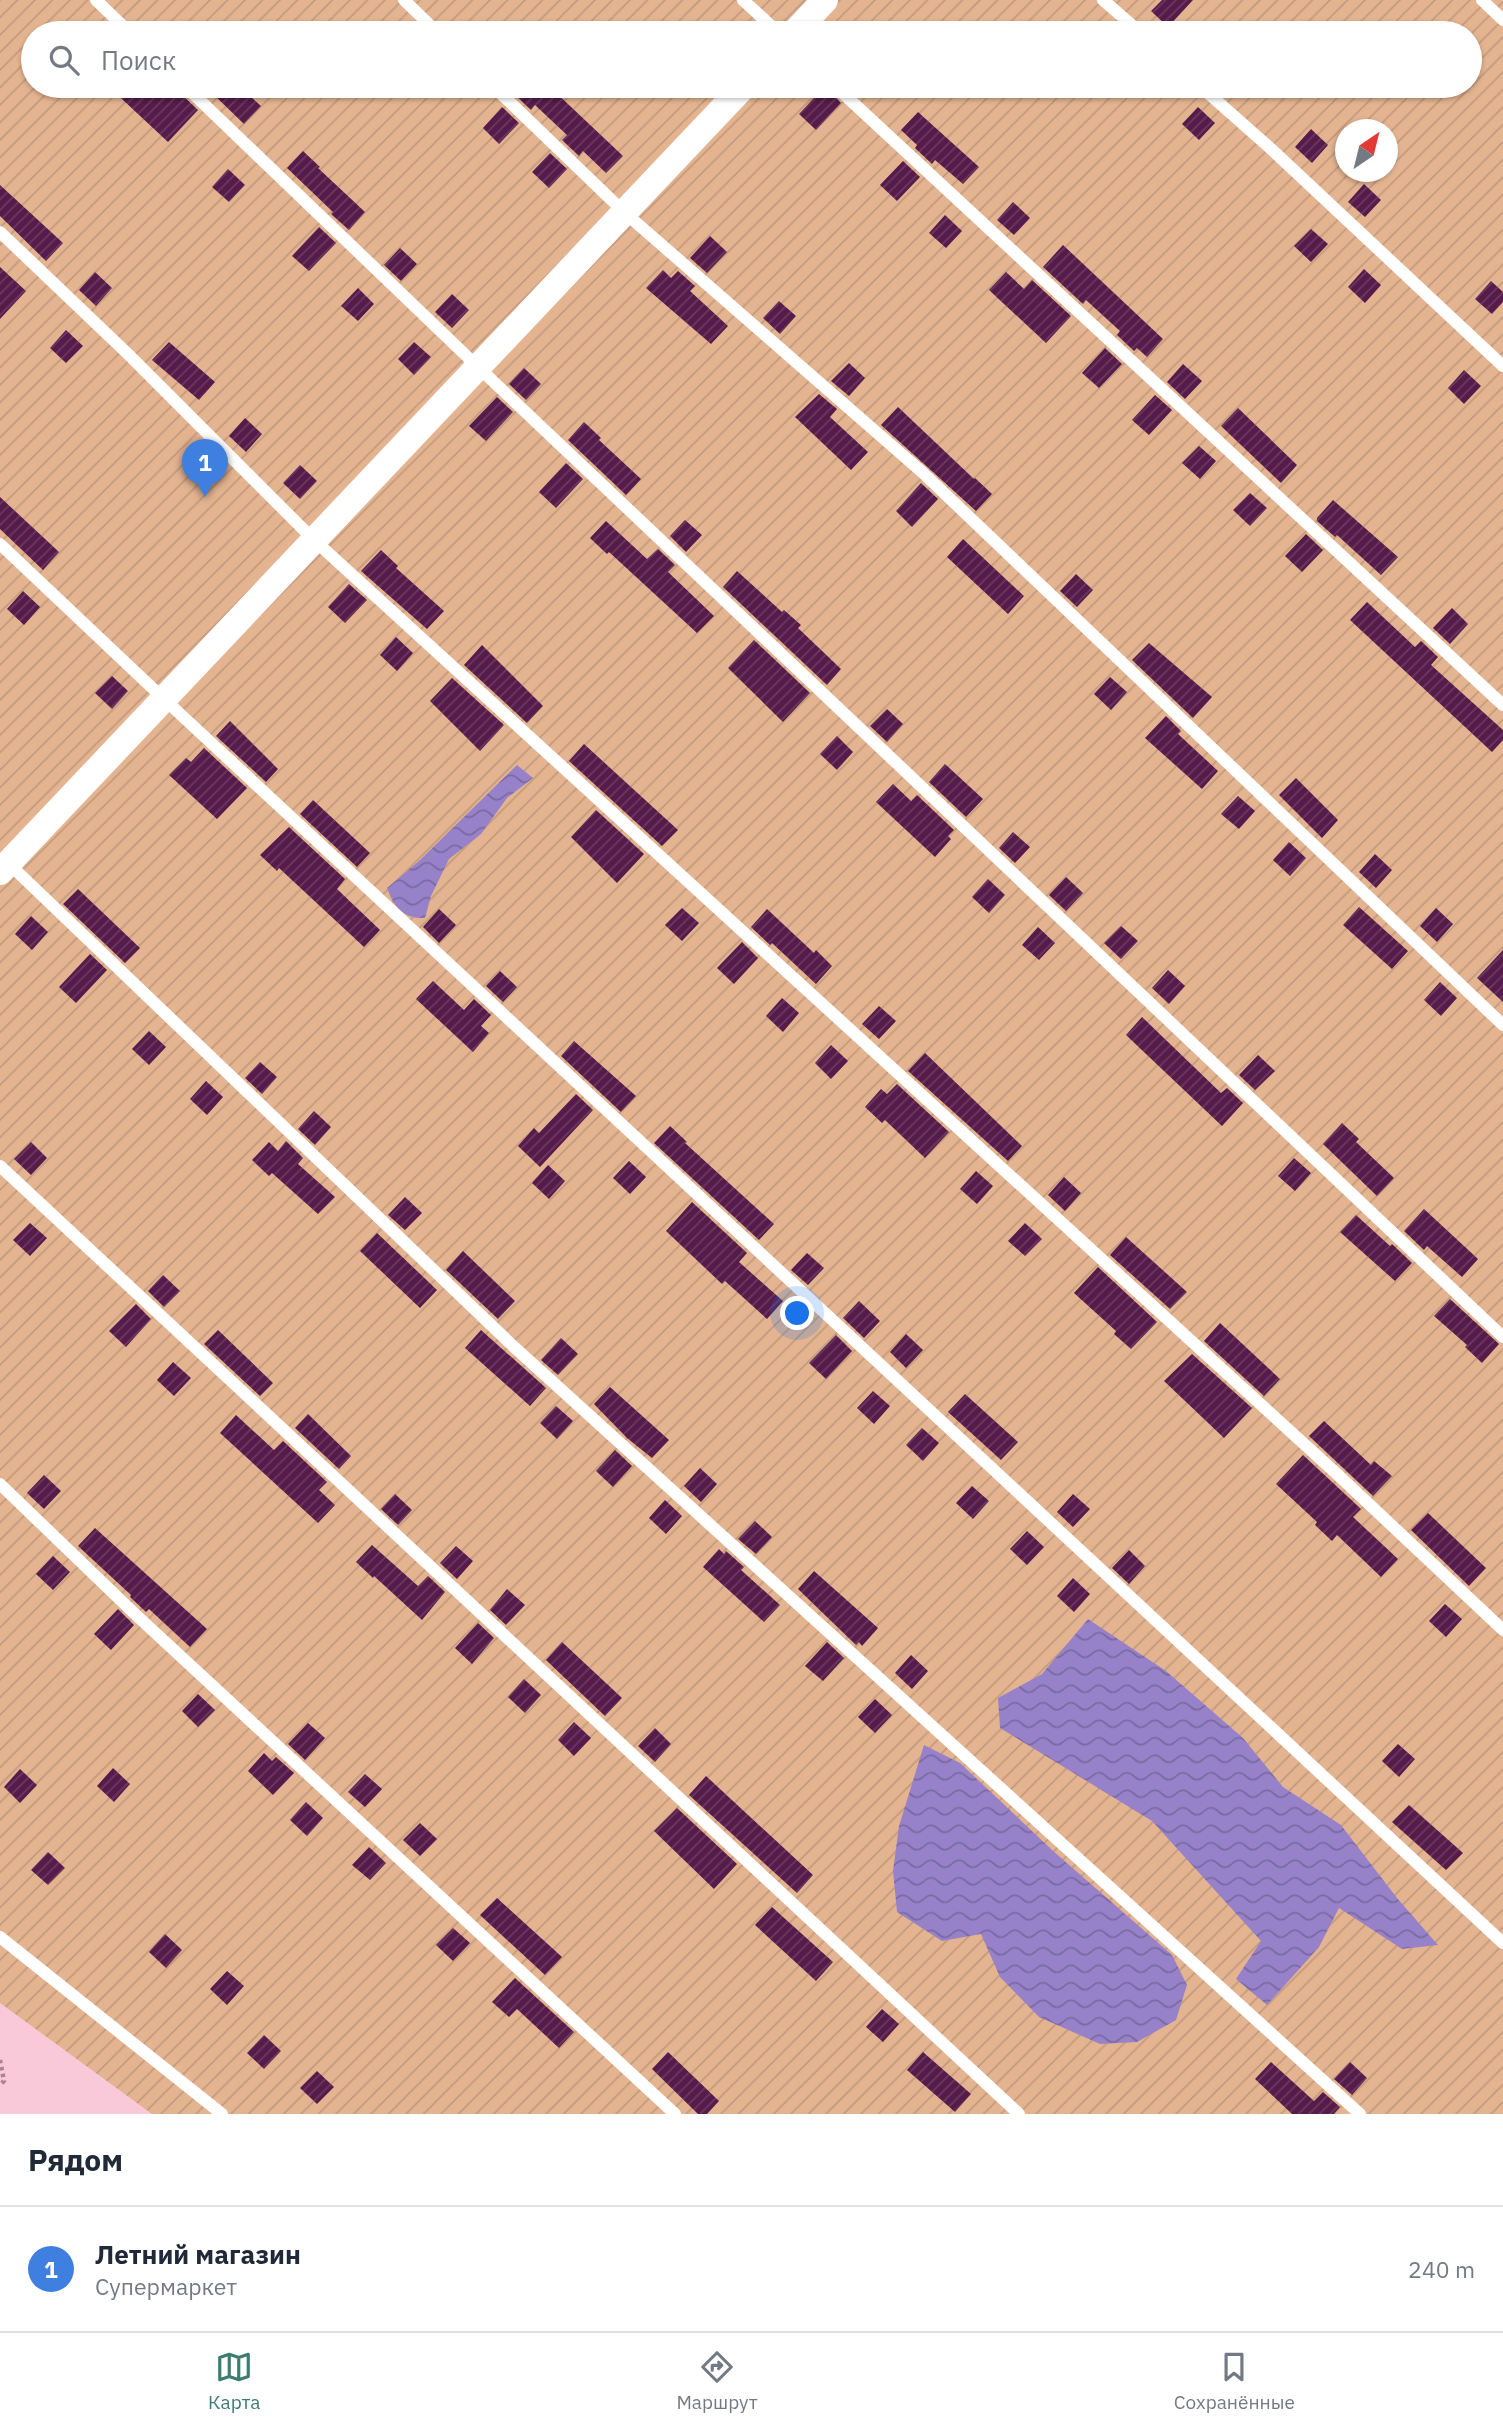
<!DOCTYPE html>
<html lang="ru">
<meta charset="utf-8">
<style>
:root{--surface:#fff;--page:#f2f2f3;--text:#1f2937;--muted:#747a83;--line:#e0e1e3;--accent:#3b7d6e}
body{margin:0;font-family:"IBM Plex Sans",sans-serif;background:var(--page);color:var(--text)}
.compass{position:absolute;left:1335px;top:119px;width:63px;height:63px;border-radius:50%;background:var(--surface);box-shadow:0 2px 5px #0004;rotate:35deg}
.you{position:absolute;left:798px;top:1314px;width:24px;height:24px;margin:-18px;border:5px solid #fff;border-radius:50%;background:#1a73e8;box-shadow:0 0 0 10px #1a73e833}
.badge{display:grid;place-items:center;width:46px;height:46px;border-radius:50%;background:var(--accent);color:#fff;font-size:23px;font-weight:700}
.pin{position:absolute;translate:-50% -58px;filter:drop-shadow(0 2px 4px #0008)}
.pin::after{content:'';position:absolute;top:37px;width:24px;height:21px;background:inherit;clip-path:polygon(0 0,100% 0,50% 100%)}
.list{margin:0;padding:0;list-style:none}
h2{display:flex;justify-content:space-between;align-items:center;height:91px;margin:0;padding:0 28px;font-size:30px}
h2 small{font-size:23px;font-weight:400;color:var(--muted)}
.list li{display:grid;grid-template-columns:46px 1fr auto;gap:21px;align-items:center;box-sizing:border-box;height:126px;padding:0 28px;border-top:2px solid var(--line)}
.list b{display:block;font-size:26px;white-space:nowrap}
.list p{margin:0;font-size:23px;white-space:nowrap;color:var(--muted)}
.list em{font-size:23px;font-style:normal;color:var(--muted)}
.icon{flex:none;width:38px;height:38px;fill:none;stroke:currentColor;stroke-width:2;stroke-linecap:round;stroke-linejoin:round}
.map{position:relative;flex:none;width:1503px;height:2114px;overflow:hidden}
.search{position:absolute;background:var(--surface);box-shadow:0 2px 5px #0004;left:21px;right:21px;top:21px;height:77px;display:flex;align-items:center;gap:18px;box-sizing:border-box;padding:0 24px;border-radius:38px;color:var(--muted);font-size:26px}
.sheet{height:217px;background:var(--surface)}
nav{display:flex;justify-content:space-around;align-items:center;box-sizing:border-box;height:98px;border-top:2px solid var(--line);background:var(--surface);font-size:19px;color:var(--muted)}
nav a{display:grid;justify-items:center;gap:4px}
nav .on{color:var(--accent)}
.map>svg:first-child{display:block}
</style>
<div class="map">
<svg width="1503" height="2114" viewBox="0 0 1503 2114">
<defs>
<pattern id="garden-furrows" width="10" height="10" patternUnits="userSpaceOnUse" patternTransform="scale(1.75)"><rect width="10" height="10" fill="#e4b491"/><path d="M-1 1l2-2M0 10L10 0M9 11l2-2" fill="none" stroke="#c39a7c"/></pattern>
<pattern id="water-waves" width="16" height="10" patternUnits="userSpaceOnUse" patternTransform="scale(1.75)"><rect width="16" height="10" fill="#9782ca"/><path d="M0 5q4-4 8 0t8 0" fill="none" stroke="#7b69a3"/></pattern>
<pattern id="building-hatch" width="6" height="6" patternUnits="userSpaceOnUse" patternTransform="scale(1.75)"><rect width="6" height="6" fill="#561b4a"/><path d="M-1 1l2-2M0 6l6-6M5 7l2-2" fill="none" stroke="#6a3a60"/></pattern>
</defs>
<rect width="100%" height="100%" fill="#fac9d9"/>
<!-- garden -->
<path fill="url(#garden-furrows)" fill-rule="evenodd" d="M0,0H1503V2114H152L0,2003ZM33,33H1470V86H33ZM1346,130H1388V172H1346Z"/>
<!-- water -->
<path fill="url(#water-waves)" d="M517,765L533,778L507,798L481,834L449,859L431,896L425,918C403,919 394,907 387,888L419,861Z
M1088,1619L1166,1671L1243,1738L1283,1787L1341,1825L1397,1898L1438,1945L1402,1949L1339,1908L1319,1947L1267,2005L1236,1979L1261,1941L1152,1821L1000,1728L998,1698L1042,1674Z
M924,1745L960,1763L1052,1850L1172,1955L1187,1985L1176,2020L1137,2042L1100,2044L1039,2017L1000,1977L981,1934L942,1941L897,1912L893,1871L899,1826Z"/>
<!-- building -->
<path fill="url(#building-hatch)" d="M1162,0H1193L1168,27L1151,11Z
M108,86H176L179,92L198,110L168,142Z
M197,86H239L261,106L244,124L213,94L210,97Z
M514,86H553L551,88L623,156L606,173L583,151L579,156L562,140L567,135L535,105L531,110L514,94L518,90Z
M825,86L841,103L816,130L799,114Z
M502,107L519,123L499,144L483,128Z
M1198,107L1215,123L1199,140L1182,124Z
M918,112L979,167L963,184L935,160L932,164L915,148L917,145L901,130Z
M1311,129L1328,145L1312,163L1295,147Z
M303,151L320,167L318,168L365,212L349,230L331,214L333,212L287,168Z
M550,153L567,169L549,188L532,172Z
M903,161L920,177L897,201L880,185Z
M228,169L245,185L229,202L212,187Z
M1364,184L1381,200L1365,217L1348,202Z
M0,185L63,243L46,261L0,216Z
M1013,202L1030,218L1014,235L997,220Z
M945,215L962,231L946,248L929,233Z
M319,227L336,243L309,271L292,256Z
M1311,229L1328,244L1311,262L1294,246Z
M710,236L727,252L707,273L690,258Z
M1063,245L1163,339L1147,357L1137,348L1134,351L1117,335L1120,331L1086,300L1083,304L1043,267Z
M400,248L417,264L401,281L384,265Z
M0,267L26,291L0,319Z
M1364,269L1381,285L1365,303L1348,287Z
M663,270L671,278L678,271L695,286L690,291L728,326L711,344L646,288Z
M95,272L112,288L96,306L79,290Z
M1006,272L1024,289L1032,280L1071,316L1046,343L989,290Z
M1491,281L1503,292V302L1492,314L1475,299Z
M358,288L374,304L358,321L341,306Z
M452,294L469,310L452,328L435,312Z
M779,301L796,316L780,334L763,318Z
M66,330L83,346L66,363L50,348Z
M169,342L215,382L199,400L152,360Z
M414,342L431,357L414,375L398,359Z
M1105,348L1122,364L1099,388L1082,373Z
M849,363L865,378L849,396L831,381Z
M1183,364L1202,381L1185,399L1167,382Z
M524,368L541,384L526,400L509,384Z
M1464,370L1481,386L1464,404L1448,388Z
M819,394L837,409L830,417L868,452L851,470L795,417Z
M1155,395L1172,410L1149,435L1132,420Z
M497,397L513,412L486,441L469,426Z
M898,407L974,479L975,478L992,494L976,511L881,425Z
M1238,408L1297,465L1281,483L1221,426Z
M245,418L262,434L246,452L229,436Z
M584,422L601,438L599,440L641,479L626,495L568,440Z
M1199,446L1216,461L1200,479L1182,463Z
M566,463L583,479L556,508L539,492Z
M300,465L317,481L300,499L283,483Z
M921,483L938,499L912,527L896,511Z
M1250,493L1267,508L1250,526L1233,510Z
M0,497L59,552L43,570L0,529Z
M1333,500L1398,557L1381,575L1337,535L1335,537L1317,521V518Z
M685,520L702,535L686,552L670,536Z
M606,521L647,559L658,549L675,565L668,572L714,616L697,633L609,552L607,554L590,538Z
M1306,534L1323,550L1302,572L1285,556Z
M963,539L1024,596L1008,614L947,557Z
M381,550L398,566L396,568L444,611L427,629L361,571Z
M737,571L782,612L784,610L801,625L798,628L841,669L827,685L723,587Z
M1076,574L1093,590L1077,607L1060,591Z
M349,584L367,600L345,623L328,607Z
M23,591L40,607L24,625L7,609Z
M1367,602L1415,647L1421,641L1438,657L1431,665L1503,730V740L1492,752L1350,620Z
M1452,608L1468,624L1450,644L1433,628Z
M396,637L413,653L397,671L380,655Z
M754,640L810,693L783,722L728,668Z
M1149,643L1212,697L1193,718L1132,660Z
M482,645L543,706L527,723L464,665Z
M112,676L128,691L112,709L95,693Z
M1110,677L1127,692L1111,710L1094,694Z
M452,678L504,725L480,751L430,701Z
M887,709L903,724L887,742L870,726Z
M1166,716L1181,731L1178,734L1218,771L1202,789L1145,738Z
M230,721L278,769L266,782L216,736Z
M837,736L853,752L837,770L820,754Z
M584,744L678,830L662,846L569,761Z
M204,748L247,788L217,819L169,775L186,758L191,762Z
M945,764L983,799L966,817L929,782Z
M1296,778L1338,820L1322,838L1279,795Z
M893,784L911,801L917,795L954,830L948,836L951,839L935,857L876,802Z
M1238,796L1255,811L1239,829L1221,814Z
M313,800L370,853L357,867L300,814Z
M596,810L644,854L617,883L571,837Z
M289,827L345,879L337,889L380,930L364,947L279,868L277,871L260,855Z
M1013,832L1030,847L1015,863L999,848Z
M1289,842L1306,858L1290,876L1273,860Z
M1375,854L1392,870L1376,888L1359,872Z
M1066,877L1083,893L1066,911L1049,895Z
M988,879L1005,895L989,913L972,897Z
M78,889L140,948L125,963L63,904Z
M1359,907L1408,951L1392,969L1343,925Z
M682,908L699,923L682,941L665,925Z
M1436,908L1453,924L1437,942L1420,926Z
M439,909L456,925L439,943L423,927Z
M767,909L814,953L816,950L832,966L816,984L772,943L770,945L751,927Z
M31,916L48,932L32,950L15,934Z
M1121,926L1138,941L1121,959L1104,943Z
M1038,927L1055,943L1039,960L1022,945Z
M742,942L758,958L734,984L717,968Z
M1503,950V1002L1477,978Z
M90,954L107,970L76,1003L59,987Z
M1168,970L1185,986L1169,1004L1152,988Z
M500,971L517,987L503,1002L486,986Z
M433,981L464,1010L474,999L491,1015L481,1026L489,1033L473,1052L416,999Z
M1440,982L1457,998L1441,1016L1424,1000Z
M782,998L799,1013L783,1032L766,1016Z
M879,1006L896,1021L879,1039L862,1024Z
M1142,1017L1221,1093L1227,1088L1243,1103L1222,1126L1126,1035Z
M149,1031L166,1047L149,1065L132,1049Z
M574,1041L636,1096L621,1112L561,1056Z
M831,1045L848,1061L831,1079L815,1063Z
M925,1053L1022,1146L1008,1161L908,1071Z
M1258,1055L1275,1071L1255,1090L1239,1075Z
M260,1062L277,1077L262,1094L245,1078Z
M206,1081L223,1097L207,1115L190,1099Z
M897,1084L949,1132L925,1158L885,1120L882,1123L865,1107L881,1089L887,1094Z
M576,1094L593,1110L540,1167L518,1146L534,1128L539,1133Z
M314,1111L331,1127L315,1145L298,1129Z
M1342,1123L1359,1139L1356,1142L1394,1178L1377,1196L1323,1144Z
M670,1126L687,1142L685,1143L774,1224L759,1240L654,1143Z
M286,1141L303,1158L298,1164L335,1197L318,1214L272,1173L269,1176L252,1160L269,1142L278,1151Z
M31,1142L47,1158L31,1175L14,1159Z
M1294,1158L1311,1173L1295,1191L1278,1176Z
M629,1161L646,1177L630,1194L613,1178Z
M548,1165L565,1181L549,1199L532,1183Z
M976,1171L993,1186L977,1204L960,1189Z
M1064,1177L1081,1193L1065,1211L1048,1195Z
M405,1197L422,1213L405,1230L388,1215Z
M692,1202L747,1253L739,1262L783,1301L767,1319L725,1281L722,1284L666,1231Z
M1424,1209L1478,1259L1462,1277L1427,1246L1424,1250L1404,1231Z
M1356,1215L1390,1246L1392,1244L1412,1263L1395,1281L1340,1232Z
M30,1223L47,1238L30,1256L13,1240Z
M1025,1223L1042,1239L1025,1256L1008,1241Z
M377,1233L437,1290L420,1308L360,1251Z
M1126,1237L1187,1292L1170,1309L1110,1255Z
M463,1251L515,1301L498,1319L446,1270Z
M807,1253L824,1268L808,1285L791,1270Z
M1098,1267L1157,1322L1131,1349L1114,1334L1116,1331L1074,1293Z
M163,1275L180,1291L164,1307L148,1291Z
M1450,1299L1499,1344L1482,1363L1465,1347L1467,1345L1434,1316Z
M859,1301L880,1321L864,1338L843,1318Z
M136,1304L151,1319L126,1347L109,1331Z
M1220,1323L1280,1379L1264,1396L1204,1341Z
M218,1330L273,1383L260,1396L204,1344Z
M481,1330L546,1388L530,1406L465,1348Z
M906,1334L923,1350L906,1368L890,1352Z
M836,1335L852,1351L826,1379L809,1363Z
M561,1338L578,1354L558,1375L541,1360Z
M1192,1354L1252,1408L1224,1438L1164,1381Z
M173,1362L191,1378L174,1396L157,1380Z
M610,1387L669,1440L652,1458L627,1438L594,1404Z
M873,1391L890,1406L874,1424L857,1408Z
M965,1394L1018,1442L1001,1460L948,1412Z
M556,1406L573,1421L557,1439L540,1423Z
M308,1414L351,1456L339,1469L295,1428Z
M236,1415L274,1450L283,1441L327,1482L319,1490L335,1505L318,1523L220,1433Z
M1324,1421L1371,1465L1374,1461L1392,1476L1373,1496L1309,1436Z
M922,1428L939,1443L923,1461L906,1445Z
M615,1450L632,1466L613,1487L596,1471Z
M1303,1455L1361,1509L1353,1517L1398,1559L1381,1577L1337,1535L1332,1541L1315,1525L1317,1522L1276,1484Z
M700,1468L717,1484L701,1502L684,1486Z
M44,1475L61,1491L44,1509L27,1493Z
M972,1486L989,1501L973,1519L956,1503Z
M395,1494L412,1510L398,1525L381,1509Z
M1073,1494L1090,1509L1073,1527L1057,1512Z
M665,1500L682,1516L666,1534L649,1518Z
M1428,1513L1486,1568L1469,1586L1411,1530Z
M755,1521L772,1537L756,1554L738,1539Z
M95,1528L207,1629L190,1647L149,1609L146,1612L130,1597L131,1595L78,1546Z
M1027,1531L1044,1547L1027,1565L1010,1549Z
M372,1545L418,1586L428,1576L445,1592L422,1620L374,1576L373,1578L356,1562Z
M456,1546L473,1561L457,1579L440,1563Z
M719,1549L724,1554L726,1551L744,1567L741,1570L780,1605L764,1622L703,1567Z
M1129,1550L1145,1566L1129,1584L1112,1568Z
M53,1556L70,1572L53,1590L36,1574Z
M814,1571L878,1628L862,1646L859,1642L856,1645L798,1589Z
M1073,1578L1090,1594L1074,1612L1057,1596Z
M507,1589L525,1605L506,1625L490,1610Z
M1445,1604L1462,1619L1446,1637L1429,1621Z
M118,1609L134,1625L111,1650L94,1634Z
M478,1623L494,1638L472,1664L455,1648Z
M562,1642L622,1698L605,1716L546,1660Z
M827,1642L844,1658L823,1681L805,1666Z
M911,1655L928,1671L912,1689L895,1673Z
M524,1679L541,1695L525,1713L508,1697Z
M198,1694L215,1710L198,1727L182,1711Z
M875,1699L892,1715L875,1733L858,1717Z
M574,1722L591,1738L574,1756L558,1740Z
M308,1723L325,1738L305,1760L288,1744Z
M655,1728L671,1744L655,1762L638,1746Z
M1398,1744L1415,1759L1399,1777L1382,1761Z
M264,1753L272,1761L276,1757L294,1773L273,1795L248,1771Z
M113,1768L130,1784L114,1802L97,1786Z
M20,1769L37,1785L20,1803L4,1787Z
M365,1774L382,1789L365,1807L348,1792Z
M706,1776L813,1875L797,1893L689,1795Z
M306,1802L323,1818L307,1836L290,1820Z
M1409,1805L1463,1853L1446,1870L1392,1822Z
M677,1808L737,1864L714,1889L654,1831Z
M420,1823L437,1839L420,1856L403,1840Z
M369,1847L386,1863L370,1880L352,1865Z
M48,1852L65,1868L48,1885L31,1870Z
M497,1898L562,1957L545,1975L480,1915Z
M772,1907L833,1962L816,1981L755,1925Z
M453,1928L470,1943L453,1961L436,1945Z
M165,1934L182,1950L166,1968L149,1952Z
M227,1971L244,1986L227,2005L210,1989Z
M515,1978L574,2032L559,2048L517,2009L509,2017L492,2002Z
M882,2009L899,2024L883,2042L866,2027Z
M264,2035L281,2051L264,2069L247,2053Z
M668,2052L719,2101L707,2114H698L652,2069Z
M923,2052L971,2094L955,2112L907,2070Z
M1271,2062L1314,2101L1323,2092L1340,2107L1334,2114H1292L1255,2079Z
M1350,2062L1367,2078L1352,2095L1334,2079Z
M317,2071L334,2087L317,2104L300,2088Z"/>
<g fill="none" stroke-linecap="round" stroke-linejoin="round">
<!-- path -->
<path stroke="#aa8491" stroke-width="4.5" stroke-dasharray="3.5 3.5" stroke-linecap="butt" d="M0,2060L4,2081L0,2085"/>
<!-- lane -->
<path stroke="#fff" stroke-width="12" d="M96,0L130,33
M404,0L438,33
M743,0L779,33
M1103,0L1141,33
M1482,0L1503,20
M185,86L478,367L1503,1337
M493,86L624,212L922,472L1503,1025
M835,86L1503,705
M1200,86L1269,147L1503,366
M0,232L128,354L314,540L1337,1474L1503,1630
M0,544L164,699L1503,1943
M6,861L513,1346L1360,2114
M0,1166L1019,2114
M0,1484L135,1614L675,2114
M0,1937L222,2114"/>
<!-- street -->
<path stroke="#fff" stroke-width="26" d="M794,33L825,0
M0,872L744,86"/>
</g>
</svg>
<svg class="compass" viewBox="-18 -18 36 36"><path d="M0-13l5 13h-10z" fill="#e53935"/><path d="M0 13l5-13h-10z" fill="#747a83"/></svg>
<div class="you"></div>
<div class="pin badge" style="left:205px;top:497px;background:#3f7fe0">1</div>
<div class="search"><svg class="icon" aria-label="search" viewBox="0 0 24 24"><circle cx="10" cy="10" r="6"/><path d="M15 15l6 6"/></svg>Поиск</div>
</div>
<section class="sheet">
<h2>Рядом<small></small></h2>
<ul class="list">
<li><span class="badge" style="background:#3f7fe0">1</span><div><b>Летний магазин</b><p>Супермаркет</p></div><em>240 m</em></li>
</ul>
</section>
<nav>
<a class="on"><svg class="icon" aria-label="map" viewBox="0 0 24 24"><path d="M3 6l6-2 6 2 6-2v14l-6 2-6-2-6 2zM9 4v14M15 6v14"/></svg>Карта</a>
<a><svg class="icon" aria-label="directions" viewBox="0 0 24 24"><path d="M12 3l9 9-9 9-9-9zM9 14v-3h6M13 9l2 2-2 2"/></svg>Маршрут</a>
<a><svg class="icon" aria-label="saved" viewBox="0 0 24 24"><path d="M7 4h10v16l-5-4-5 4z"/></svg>Сохранённые</a>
</nav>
